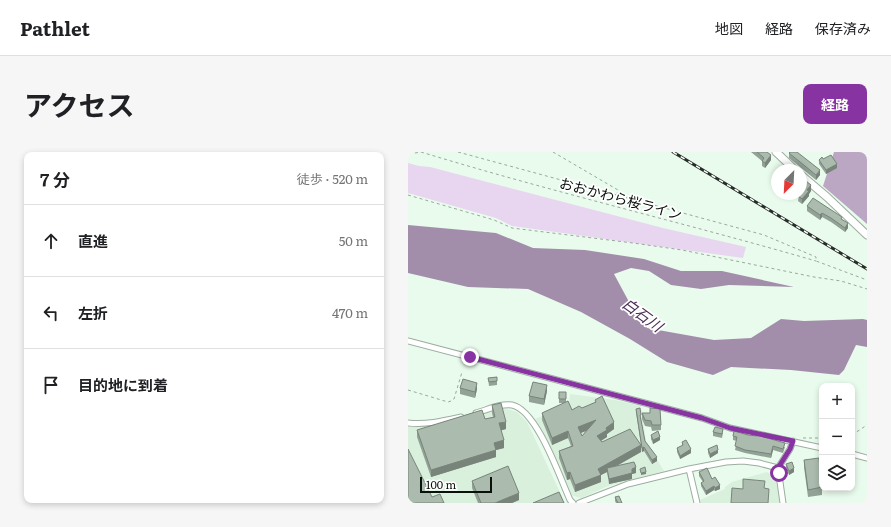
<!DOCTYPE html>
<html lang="ja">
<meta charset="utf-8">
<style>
:root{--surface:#fff;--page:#f6f6f6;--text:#202124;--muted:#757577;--line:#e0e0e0;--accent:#8734a2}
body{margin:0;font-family:Literata,"Noto Sans JP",serif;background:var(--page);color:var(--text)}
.controls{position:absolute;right:12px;bottom:12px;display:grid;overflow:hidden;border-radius:8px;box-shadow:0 2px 6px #0003}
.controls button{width:36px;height:36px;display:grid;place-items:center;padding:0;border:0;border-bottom:1px solid var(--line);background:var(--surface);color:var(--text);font:20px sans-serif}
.compass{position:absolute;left:363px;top:12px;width:36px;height:36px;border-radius:50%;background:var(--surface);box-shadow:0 2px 6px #0003;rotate:204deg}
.scale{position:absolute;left:12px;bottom:10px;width:72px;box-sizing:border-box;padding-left:4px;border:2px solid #0a100b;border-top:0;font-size:11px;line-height:14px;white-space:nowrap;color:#0a100b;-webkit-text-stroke:3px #fff;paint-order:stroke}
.stop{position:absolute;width:12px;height:12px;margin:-9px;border:3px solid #8734a2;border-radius:50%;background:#fff}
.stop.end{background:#8734a2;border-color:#fff;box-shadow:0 1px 4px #0008}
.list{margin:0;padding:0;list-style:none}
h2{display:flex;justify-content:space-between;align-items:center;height:52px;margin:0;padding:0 16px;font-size:17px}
h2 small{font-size:13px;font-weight:400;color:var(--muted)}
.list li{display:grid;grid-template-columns:26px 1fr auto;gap:12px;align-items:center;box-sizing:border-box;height:72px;padding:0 16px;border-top:1px solid var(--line)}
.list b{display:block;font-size:15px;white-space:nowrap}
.list em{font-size:13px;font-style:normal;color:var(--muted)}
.icon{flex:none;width:22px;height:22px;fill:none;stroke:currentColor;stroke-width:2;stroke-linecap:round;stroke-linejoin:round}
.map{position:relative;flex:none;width:459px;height:351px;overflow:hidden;border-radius:8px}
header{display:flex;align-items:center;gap:24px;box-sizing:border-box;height:56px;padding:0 20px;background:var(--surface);border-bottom:1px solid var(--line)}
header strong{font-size:19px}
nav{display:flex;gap:22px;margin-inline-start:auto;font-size:14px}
.intro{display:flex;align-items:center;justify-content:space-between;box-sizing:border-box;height:96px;padding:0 24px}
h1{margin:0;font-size:28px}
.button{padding:10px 18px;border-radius:8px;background:var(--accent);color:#fff;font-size:14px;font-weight:700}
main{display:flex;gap:24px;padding:0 24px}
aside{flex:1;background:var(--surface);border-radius:8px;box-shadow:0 2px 6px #0003}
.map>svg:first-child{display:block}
</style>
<header>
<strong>Pathlet</strong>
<nav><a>地図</a><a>経路</a><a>保存済み</a></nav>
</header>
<div class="intro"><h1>アクセス</h1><a class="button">経路</a></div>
<main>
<aside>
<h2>7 分<small>徒歩 · 520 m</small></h2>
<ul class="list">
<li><svg class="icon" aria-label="ahead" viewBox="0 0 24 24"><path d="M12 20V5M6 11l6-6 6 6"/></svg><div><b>直進</b></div><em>50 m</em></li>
<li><svg class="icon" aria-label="left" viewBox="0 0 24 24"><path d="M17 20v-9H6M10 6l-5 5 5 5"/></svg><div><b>左折</b></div><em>470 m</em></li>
<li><svg class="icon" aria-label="arrive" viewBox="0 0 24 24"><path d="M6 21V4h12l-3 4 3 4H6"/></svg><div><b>目的地に到着</b></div></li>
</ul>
</aside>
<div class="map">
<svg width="459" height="351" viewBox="0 0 459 351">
<rect width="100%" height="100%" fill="#e9fbec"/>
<!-- built -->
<path fill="#d8f0dc" d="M162,242L207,248L233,254L238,290L256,319L200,334L173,346L163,343L127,267L161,253Z
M99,257L109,260L119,270L157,351H0V275H22L83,259Z
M359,320L367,325L373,351H293L292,348L317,337V335L324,330Z"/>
<!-- green -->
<path fill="#e8d5f0" d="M0,11L11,14L22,15L255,76L338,95L335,106L104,74L88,66L0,41Z"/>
<!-- forest -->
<path fill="#bba6c3" d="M426,0H459V72L415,34Z"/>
<!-- water -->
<path fill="#a28eaa" d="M0,73L88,81L125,96L177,98L236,107L273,119H314L386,135L321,133L293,137L263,133L241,119L223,116L206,122L227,161L239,176L306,188L343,186L373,167L396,169L455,167L459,168V195L448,193L436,218L431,223L383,218L323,215L305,223L259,210L222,187L173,160L120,137L60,135L0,121Z"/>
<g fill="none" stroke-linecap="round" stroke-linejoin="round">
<!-- minor casing -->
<g stroke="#9daea0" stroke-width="7">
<path id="minor" d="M0,189L294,266L322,276L414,296
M68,261C79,258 93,251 104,253C129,258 152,326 162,348L165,351
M0,271C18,273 35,269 53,265
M444,302L459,306
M281,317L289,351
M171,351L220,332L281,317L318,310L335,309L351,311L370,316
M375,351L370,316L382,297L385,289"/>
</g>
<!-- major casing -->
<g stroke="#9daea0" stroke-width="9">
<path id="major" d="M368,0L387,18
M393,23L419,45L459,83"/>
</g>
<!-- path -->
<path stroke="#9aa89c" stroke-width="1" stroke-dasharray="3 3" stroke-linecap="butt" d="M1,0L7,1L13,0
M13,0C144,40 277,71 408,109
M50,0L356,83L408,105V109L459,128
M145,0L210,38L209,42
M0,43L86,68L104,76L225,91L274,98L406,125L433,129L459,137
M0,238L40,250L43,249L46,247L54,220
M444,283L459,273
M395,286H414"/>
<!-- minor -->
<use href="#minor" stroke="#fff" stroke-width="5"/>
<!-- major -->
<use href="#major" stroke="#fff" stroke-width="7"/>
<!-- rail casing -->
<g stroke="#272e28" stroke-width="3">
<path id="rail" d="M265,0L459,117"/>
</g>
<!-- rail -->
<use href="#rail" stroke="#fff" stroke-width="1.5" stroke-dasharray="4.5" stroke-linecap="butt"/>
</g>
<!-- wall -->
<path fill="#93a296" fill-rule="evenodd" d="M343,0H359L363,8L357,16L354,14V9Z
M381,1L412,23L408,28L381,6Z
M415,7L429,16L418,22L411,12V8Z
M393,25L403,39L401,42V44L394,52L390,49L391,43L389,42H393Z
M399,54L434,67L440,76L437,80L423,70L414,65L412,68L399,59Z
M89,225V233L81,234L80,226Z
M52,236L69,237L67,246L52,242Z
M139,239L136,253L121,250V244Z
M151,240H158V250L164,258L174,256L187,251V248L206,277L199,282V285L193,289L194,290L233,293L228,260V257L233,267L237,289L249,309L244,312L236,299L234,300L233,294V300L209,314L228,321L224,322V327L201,332L199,320L193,323V330L167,340L162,327L159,328L151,306V299L163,294L160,286L144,293L134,268V261L156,251H151ZM178,279L174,284L173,281Z
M84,253L98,277L93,278L96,296L88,298V305L23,325L9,285V278L77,267L85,265L84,261Z
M234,261L253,273V278L244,279L243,275L237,274L234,267Z
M305,280L315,281L314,286L305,284Z
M243,283L252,288L245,292L243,287Z
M325,284L377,295L375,301L365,298L363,306L337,301L327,298L329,289L325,288Z
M274,290L283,301L272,307L269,300V296L274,294Z
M300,297L310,301L302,306L300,301Z
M396,308L414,333V343L400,345L396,315Z
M378,312L386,320L381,323L378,316Z
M291,320L304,327L312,337L307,339L306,338L298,343L293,334V331L295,330L291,324Z
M64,329L111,348L104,351H70L64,336Z
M207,345L214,351H208L207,349Z"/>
<!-- shaded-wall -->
<path fill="#78847a" d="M363,3V8L357,16V11Z
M429,12V16L418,22V18Z
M412,18V23L408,28V23Z
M403,33V39L401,42V44L394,52V47L399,38Z
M414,61V65L412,68V63Z
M440,71V76L437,80V76Z
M69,231V237L67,246V240Z
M139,233V239L136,253V247Z
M188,268V275L170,282V275Z
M98,270V277L91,279V271Z
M206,270V277L199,282V285L189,291V284L198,276Z
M160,279V286L144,293V286Z
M252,285V288L245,292V288Z
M96,288V296L88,298V305L23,325V318L86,291Z
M233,293V300L199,319V316V320L193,323V330L167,340V333L190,317Z
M365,294V298L363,306V302Z
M236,295V299L234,300V296Z
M283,297V301L272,307V304Z
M310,298V301L302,306V302Z
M249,305V309L244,312V308Z
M228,315V321L224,322V327L201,332V327Z
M386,316V320L381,323V319Z
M162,320V327L159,328V321Z
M238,320V322L233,323V321Z
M312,333V337L307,339V336Z
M306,334V338L298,343V339Z
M111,341V348L104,351H87Z"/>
<!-- building -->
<path fill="#abbcae" stroke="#78847a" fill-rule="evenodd" d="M349,0H359L363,3L357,11L354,9L356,6Z
M382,0H389L412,18L408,23L381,1Z
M423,3L429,12L418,18L411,8L414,5L415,7Z
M376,13L382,18H374L373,17Z
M393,25L403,33L399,38L401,39L394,47L390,44L392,42H393Z
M405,46L434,65L433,67L440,71L437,76L423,66L414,61L412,63L399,54Z
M89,225V229L81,230L80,226Z
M55,227L69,231L67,240L52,236Z
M125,230L139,233L136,247L121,244Z
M151,240H158V247H151Z
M194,244L206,270L198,276L199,278L189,284L194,290L222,277L233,293L190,317L193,323L167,333L162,320L159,321L151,299L165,294L160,279L144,286L134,261L160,249L164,258L171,254L174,256L188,250L187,248ZM188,268L174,284L170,275Z
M93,251L98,270L91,271L96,288L86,291L88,298L23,318L9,278L74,258L77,267L87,265L84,253Z
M232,256L233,263H232L237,289L249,305L244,308L236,295L234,296L228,257Z
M242,256L252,257L253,273H244L243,269L237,268L234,261H242Z
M307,275L315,277L314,282L305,280Z
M250,279L252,285L245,288L243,283Z
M326,279L340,283L349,284V283L377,291L375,297L365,294L363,302L337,298L327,294L329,285L325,284Z
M278,288L283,297L272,304L269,296L275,293L274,290Z
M309,293L310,298L302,302L300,297Z
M0,297L24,345L32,342L36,351H0Z
M411,306L414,335L400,338L396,308Z
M226,310L228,315L224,317V321L201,327L199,316Z
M384,310L386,316L381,319L378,312Z
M100,314L111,341L87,351H73L64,329Z
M237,315L238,320L233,321L232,317Z
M299,316L304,327L307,325L312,333L307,336L306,334L298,339L293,331L296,329L291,320Z
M335,327L357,329L356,336L361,337L360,351H323L324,336L335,337Z
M151,340L156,351H125Z
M211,344L214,351H210L207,345Z"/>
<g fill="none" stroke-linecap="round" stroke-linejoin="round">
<!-- route -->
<path stroke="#8734a2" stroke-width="5" d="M62,205L294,266L322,276L385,289L382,297L370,316L371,321"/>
</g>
<g text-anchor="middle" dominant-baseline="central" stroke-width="3.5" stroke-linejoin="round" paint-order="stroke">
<!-- street labels -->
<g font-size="14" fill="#0a100b" stroke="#fff">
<text transform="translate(213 46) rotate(15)">おおかわら桜ライン</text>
</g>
<!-- water labels -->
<g font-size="15" font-style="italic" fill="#4c2f57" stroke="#fff">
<text transform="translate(235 162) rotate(36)">白石川</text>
</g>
</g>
</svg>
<div class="controls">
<button>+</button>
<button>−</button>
<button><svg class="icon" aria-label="layers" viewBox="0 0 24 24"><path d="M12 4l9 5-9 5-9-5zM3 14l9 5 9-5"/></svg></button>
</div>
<svg class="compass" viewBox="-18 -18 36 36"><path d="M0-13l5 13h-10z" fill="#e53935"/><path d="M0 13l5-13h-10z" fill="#757577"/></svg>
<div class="scale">100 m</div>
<div class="stop" style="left:371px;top:321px"></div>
<div class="stop end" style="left:62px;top:205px"></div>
</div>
</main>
